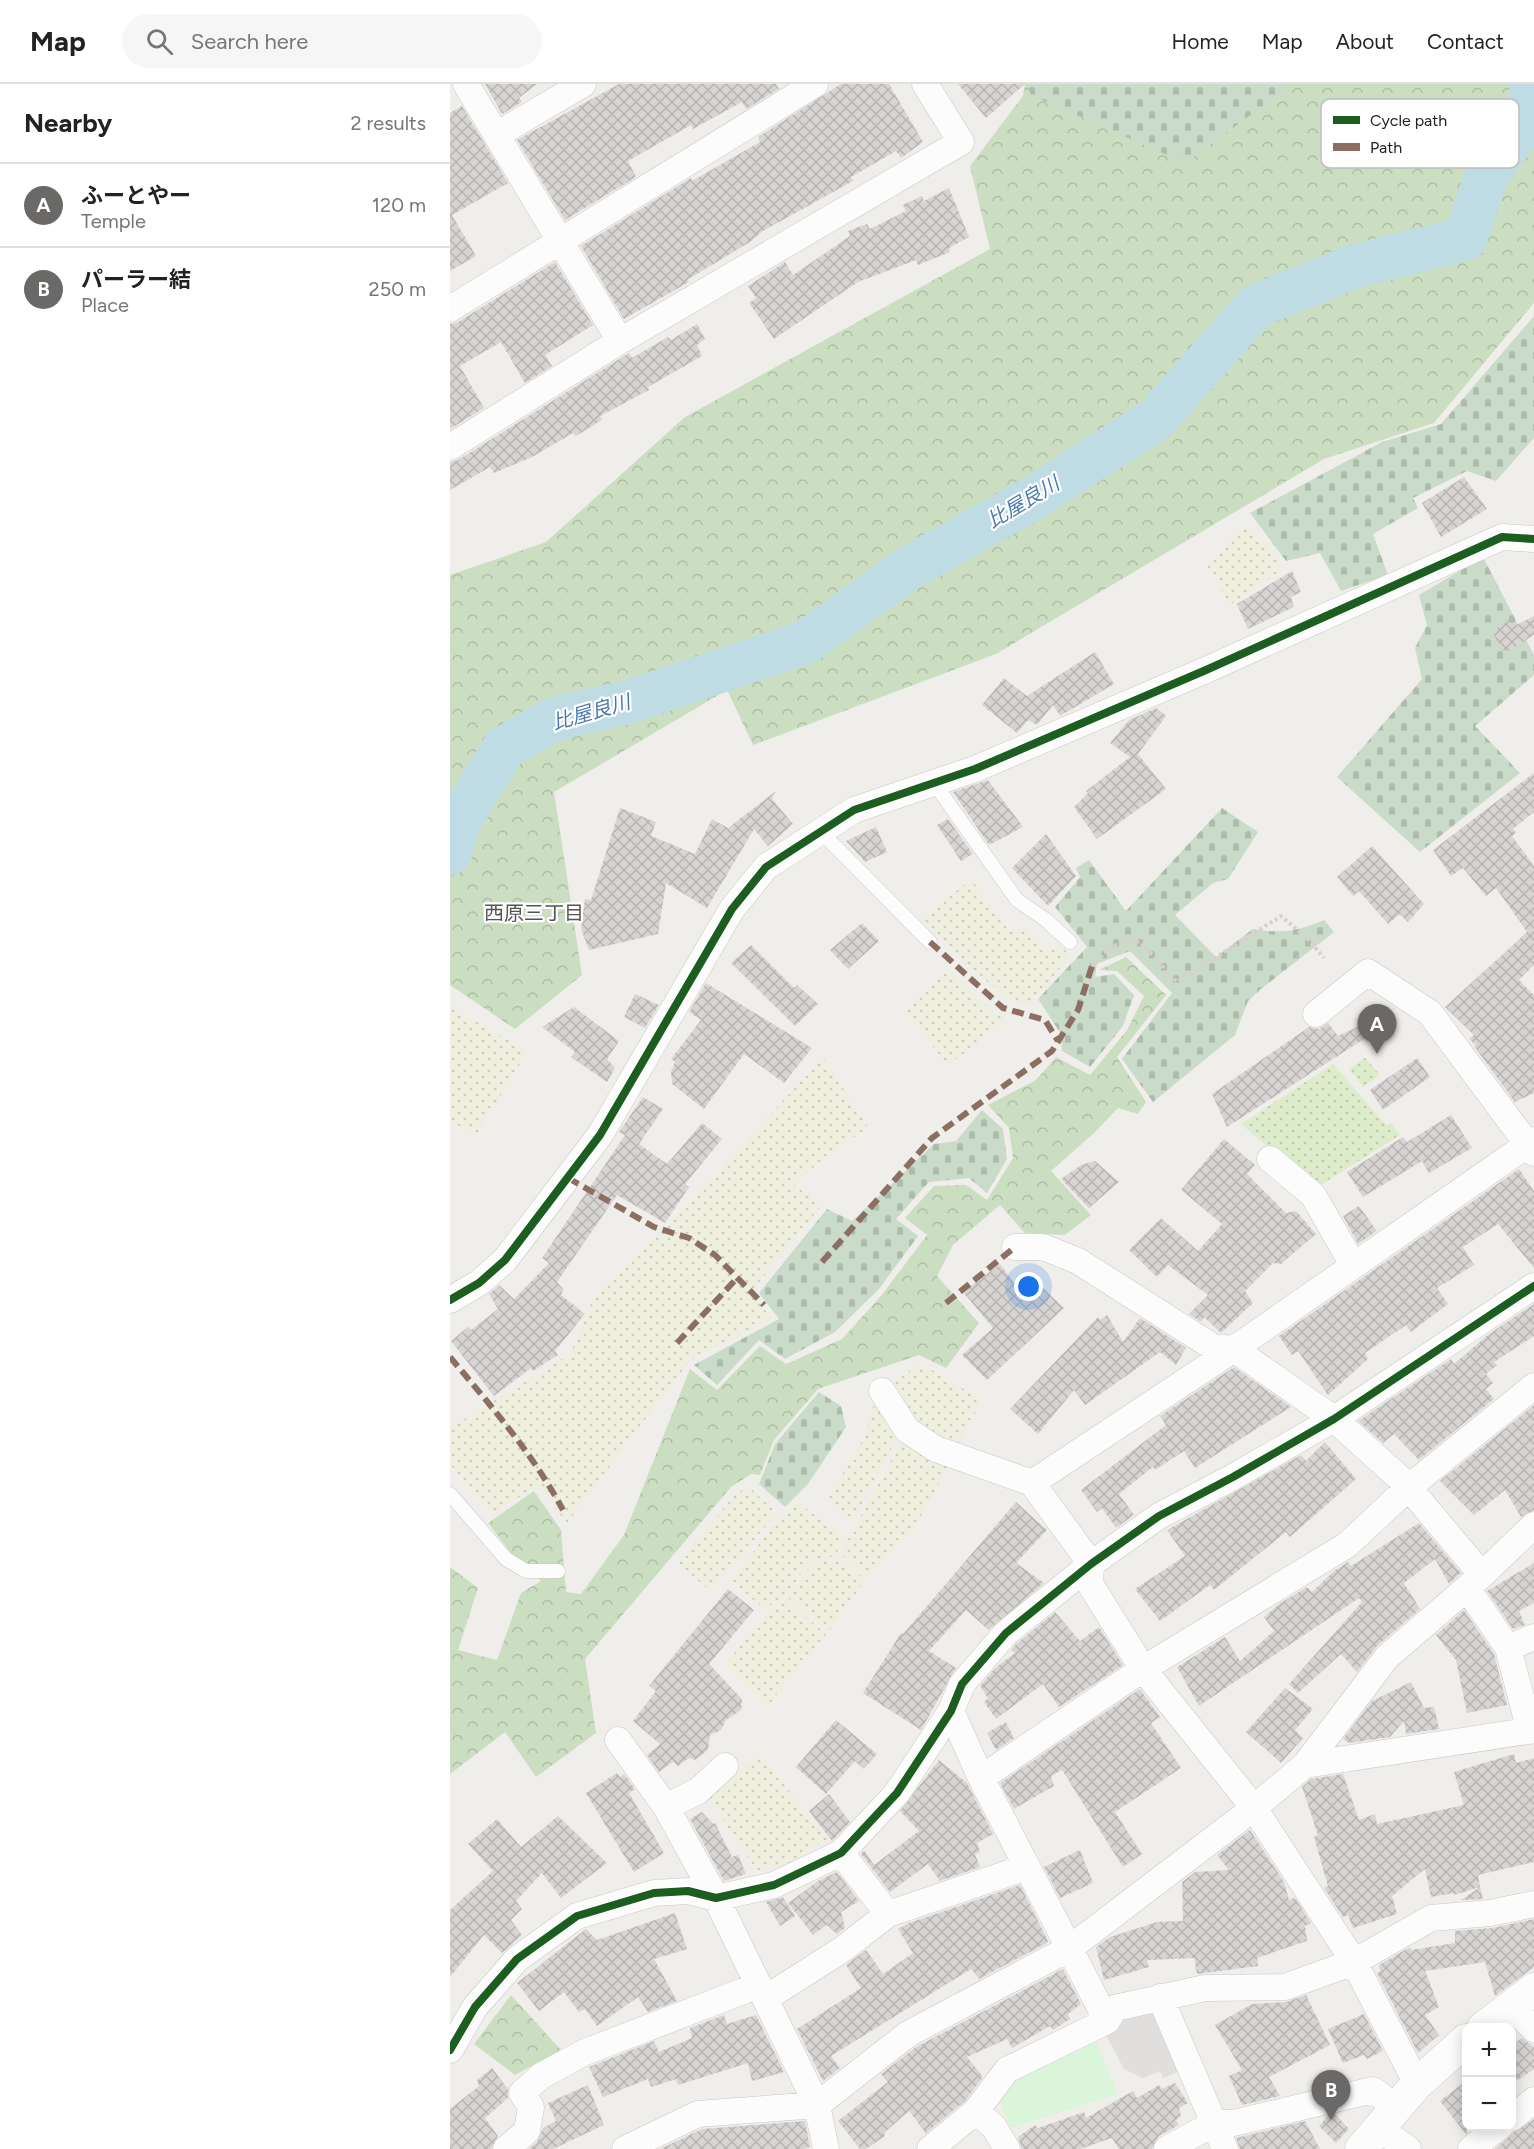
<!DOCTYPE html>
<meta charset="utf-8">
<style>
:root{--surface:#fff;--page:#f6f6f6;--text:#222;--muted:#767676;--line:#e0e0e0;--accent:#6a6968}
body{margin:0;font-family:Figtree,"Noto Sans JP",sans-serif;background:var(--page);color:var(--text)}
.controls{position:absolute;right:18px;bottom:18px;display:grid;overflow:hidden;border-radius:12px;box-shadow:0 3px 15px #0003}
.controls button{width:54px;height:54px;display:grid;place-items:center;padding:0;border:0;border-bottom:2px solid var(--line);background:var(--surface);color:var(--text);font:30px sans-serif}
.you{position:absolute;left:579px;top:1203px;width:21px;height:21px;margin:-15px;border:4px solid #fff;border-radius:50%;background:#1a73e8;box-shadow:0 0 0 9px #1a73e833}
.badge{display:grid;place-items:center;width:39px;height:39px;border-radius:50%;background:var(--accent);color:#fff;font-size:20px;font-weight:700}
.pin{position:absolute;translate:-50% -50px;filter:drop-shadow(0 2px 3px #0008)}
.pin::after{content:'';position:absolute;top:32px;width:21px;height:18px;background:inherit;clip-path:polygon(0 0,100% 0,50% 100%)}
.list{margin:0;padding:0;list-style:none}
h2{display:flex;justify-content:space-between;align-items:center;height:78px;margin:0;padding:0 24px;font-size:26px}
h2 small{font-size:20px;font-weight:400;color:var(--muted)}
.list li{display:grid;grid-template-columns:39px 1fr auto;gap:18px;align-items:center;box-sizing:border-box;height:84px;padding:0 24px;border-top:2px solid var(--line)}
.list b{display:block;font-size:22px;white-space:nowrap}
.list p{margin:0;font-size:20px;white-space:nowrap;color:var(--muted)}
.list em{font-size:20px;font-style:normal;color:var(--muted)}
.icon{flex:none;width:33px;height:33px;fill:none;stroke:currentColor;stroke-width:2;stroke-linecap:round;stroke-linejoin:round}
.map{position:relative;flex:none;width:1084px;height:2065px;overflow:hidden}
header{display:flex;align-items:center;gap:36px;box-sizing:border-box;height:84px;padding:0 30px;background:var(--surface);border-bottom:2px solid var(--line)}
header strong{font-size:28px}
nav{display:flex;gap:33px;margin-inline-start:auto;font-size:21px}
.search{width:420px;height:54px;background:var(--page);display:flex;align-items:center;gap:15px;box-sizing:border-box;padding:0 21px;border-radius:33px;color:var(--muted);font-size:22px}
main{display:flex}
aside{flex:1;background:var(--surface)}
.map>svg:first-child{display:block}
</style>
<header>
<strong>Map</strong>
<div class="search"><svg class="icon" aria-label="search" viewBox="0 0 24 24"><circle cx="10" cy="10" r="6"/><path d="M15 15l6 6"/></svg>Search here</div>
<nav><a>Home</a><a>Map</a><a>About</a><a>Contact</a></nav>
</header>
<main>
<aside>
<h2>Nearby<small>2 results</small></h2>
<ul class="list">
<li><span class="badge">A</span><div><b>ふーとやー</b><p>Temple</p></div><em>120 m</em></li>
<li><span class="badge">B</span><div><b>パーラー結</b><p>Place</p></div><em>250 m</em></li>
</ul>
</aside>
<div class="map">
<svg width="1084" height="2065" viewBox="0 0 1084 2065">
<defs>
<pattern id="farmland-dots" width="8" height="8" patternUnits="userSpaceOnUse" patternTransform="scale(1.5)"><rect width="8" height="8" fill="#efefdf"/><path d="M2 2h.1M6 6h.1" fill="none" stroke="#cdcdbf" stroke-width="1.8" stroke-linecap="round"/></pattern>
<pattern id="grass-dots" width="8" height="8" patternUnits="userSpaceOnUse" patternTransform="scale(1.5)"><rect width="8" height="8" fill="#ddeccb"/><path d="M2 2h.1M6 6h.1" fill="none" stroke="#bdcaae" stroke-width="1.8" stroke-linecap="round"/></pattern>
<pattern id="forest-crowns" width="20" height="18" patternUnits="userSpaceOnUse" patternTransform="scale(1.5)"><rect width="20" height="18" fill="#cbdec1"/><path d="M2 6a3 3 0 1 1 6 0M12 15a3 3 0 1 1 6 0" fill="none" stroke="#aebea6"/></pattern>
<pattern id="cemetery-stones" width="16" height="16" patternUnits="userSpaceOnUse" patternTransform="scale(1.5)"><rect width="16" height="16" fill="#cadbca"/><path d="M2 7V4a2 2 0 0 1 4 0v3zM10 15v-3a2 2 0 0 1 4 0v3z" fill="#adbcad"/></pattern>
<pattern id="building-cross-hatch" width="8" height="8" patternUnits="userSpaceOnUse" patternTransform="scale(1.5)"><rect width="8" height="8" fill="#d7d4d2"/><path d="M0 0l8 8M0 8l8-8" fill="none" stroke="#b8b6b4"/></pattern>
</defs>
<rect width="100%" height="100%" fill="#f0eeeb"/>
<!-- farmland -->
<path fill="url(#farmland-dots)" d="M795,441L821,462L831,486L780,521L757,482Z
M521,795L560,848L572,843L594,865L611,862L620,871L580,922L558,915L518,881L472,835Z
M499,885L543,928L556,935L498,982L455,926Z
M0,923L78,967L26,1051L0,1037Z
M373,973L418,1043L342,1099L371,1122L301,1208L321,1234L240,1276L117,1439L88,1402L41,1430L0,1380V1344L120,1270L143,1215L222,1138Z
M470,1279L532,1316L504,1368L455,1341L434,1306Z
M428,1306L452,1344L403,1436L377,1416L414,1354Z
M456,1349L501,1379L465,1442L417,1493L390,1470Z
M298,1402L327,1429L260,1507L229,1480L243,1460L284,1412Z
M345,1416L395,1454L385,1472L361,1477L334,1513L314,1525L280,1496Z
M387,1474L416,1495L379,1547L337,1513L361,1481Z
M335,1515L376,1550L317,1623L276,1580L321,1525Z
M310,1670L377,1755L337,1780L307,1787L257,1712Z"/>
<!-- grass -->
<path fill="url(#grass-dots)" d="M915,974L930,991L913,1003L899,985Z
M883,980L936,1041L941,1039L950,1051L866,1104L791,1040Z"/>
<!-- forest -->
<path fill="url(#forest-crowns)" d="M575,0H1084V219L984,339L874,375L546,570L303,661L277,606L104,708L132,891L65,945L0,901V491L96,458L235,333L540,165L520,82L573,12Z
M676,873L716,911L667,973L696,1018L688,1030L668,1024L643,1050L601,1087L641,1131L615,1151L575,1149L550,1121L503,1161L487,1192L529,1239L496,1284L469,1271L368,1305L324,1356L310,1391L301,1390L281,1403L135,1575L146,1649L86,1693L55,1648L0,1690V1483L28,1504L8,1566L47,1576L71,1509L91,1497L61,1469L38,1439L84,1407L111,1446L116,1508L131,1510L174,1451L240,1285L267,1306L310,1262L336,1280L392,1255L431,1212L477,1151L455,1134L484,1102L516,1101L537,1116L563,1074L559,1044L538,1021L586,996L606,973L640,991L677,946L694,912L667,887L649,886Z
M61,1911L111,1966L65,1991L24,1960Z"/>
<!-- cemetery -->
<path fill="url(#cemetery-stones)" d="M577,0H843L735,79L581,11Z
M1084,232V354L1046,397L1017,387L963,414L968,424L923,450L938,491L891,507L870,469L836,477L800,429L932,358L991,340Z
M1033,473L1084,571V591L1025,642L1070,689L970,768L887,693L972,595L965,564L977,541L969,511Z
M772,724L808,748L778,795L763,799L725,831L766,873L803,845C830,850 849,847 874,836L884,848L811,905L798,917L785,951L703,1018L672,975L722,909L680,867L647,880L645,893L664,890L684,911L673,942L640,983L612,967L611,950L588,915L637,863L605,823L630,793L626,784L639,776L676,827Z
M532,1026L553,1045L557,1075L537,1109L519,1094L479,1098L446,1135L468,1152L429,1205L385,1248L335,1275L309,1256L267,1301L244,1281L329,1235L309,1209L377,1125L402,1137L484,1060L506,1057Z
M369,1308L391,1322L396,1343L358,1400L335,1423L309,1400L325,1360Z"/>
<!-- park -->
<path fill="#daf5da" d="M646,1957L668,2010L561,2044L549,2018L560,1991Z"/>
<!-- parking -->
<path fill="#e0dfde" d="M710,1927L734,1985L713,1994L710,1987L693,1994L674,1985L656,1951L669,1933Z"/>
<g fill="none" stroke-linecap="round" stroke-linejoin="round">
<!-- river -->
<path stroke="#bfdbe3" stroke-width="44" d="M0,769L7,741L54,664L104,635L178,618L356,558L457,485L585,413L706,335L806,222L905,182L1015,155L1037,91L1082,27L1081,0"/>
</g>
<!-- building -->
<path fill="url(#building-cross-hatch)" d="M35,0H87L69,14L72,18L52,30Z
M169,0H326L329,5L296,25L292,18L243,45L241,41L178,77L186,93L115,136L67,56Z
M391,0H439L473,58L451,74L446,67L401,93L403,97L313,147L300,158L237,196L239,198L174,235L131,162L241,94L242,97L310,58L308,53Z
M508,0H575L536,34Z
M12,22L58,99L2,131L26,172L0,187V29Z
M499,104L519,153L499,164L500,168L468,181L466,176L408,198L324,255L299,219L306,214L298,202L335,178L343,191L400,152L398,147L417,140L420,145L456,127L453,121L472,112L474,117Z
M105,178L143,241L95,271L102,282L75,299L51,258L10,282L34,324L0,345V240L8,238Z
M247,240L255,255L247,261L252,272L198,303L199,306L150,332L152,336L126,352L123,349L82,373L44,389L40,383L0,406V378L8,376L179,269L182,274L218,253L221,256Z
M1014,393L1037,425L991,453L972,419Z
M842,487L851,508L841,513L844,523L798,545L787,520Z
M1084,532V551L1055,569L1042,548L1059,536L1062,543Z
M645,568L664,600L610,632L603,621L587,641L578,636L567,649L532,621L554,594L577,612Z
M706,624L716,632L688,670L716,705L647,755L624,723L638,709L636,707L680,673L660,659L679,636Z
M1084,689V728L1063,745L1066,749L1062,752L1084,782V881L1069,896L1084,911V1009L1065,1018L1024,962L1026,961L1019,955L1024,951L995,923L1077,848L1046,804L1036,812L1013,784L1001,792L983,766Z
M538,696L573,743L539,761L503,708Z
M326,707L322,715L343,740L318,762L304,745L257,824L216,799L208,850L139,866L131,845L135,815L141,816L170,724L206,738L201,752L245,770L262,735L278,744Z
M498,735L523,770L511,777L487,741Z
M426,743L437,768L415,778L396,757Z
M596,750L626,792L598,822L562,784Z
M922,762L974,820L958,838L950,830L938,840L909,807L903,812L887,793Z
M412,839L429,857L398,885L380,866Z
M301,861L344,904L347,901L368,920L345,942L281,879Z
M256,899L362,964L334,999L294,970L254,1025L222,1000L221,988L225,978L221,975L251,936L239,928Z
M185,910L209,921L195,944L174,933Z
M124,923L169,957L157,975L165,984L157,998L121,973L125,968L92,943Z
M922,936L928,946L777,1043L762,1010L859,943L869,945L878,939L888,952Z
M967,974L980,993L933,1026L920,1006Z
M193,1013L213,1025L189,1060L217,1080L252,1039L272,1055L235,1100L239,1103L215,1139L167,1111L107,1198L113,1205L111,1211L135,1230L105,1267L108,1271L83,1287L81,1284L44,1312L1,1257L18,1243L21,1246L48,1225L39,1210L49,1201L64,1215L99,1179L92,1174L175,1051L169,1048Z
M1001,1031L1022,1064L979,1089L972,1077L913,1113L897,1088L953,1053L957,1058Z
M774,1055L805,1081L797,1090L836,1129L846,1127L866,1150L831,1180L823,1179L795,1207L803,1219L771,1249L754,1233L751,1238L739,1230L758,1211L718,1181L707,1193L679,1166L711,1134L748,1167L772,1140L731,1106Z
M645,1077L669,1098L639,1124L611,1095L631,1081Z
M1069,1085L1084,1107V1184L1048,1140L1013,1163L1024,1181L987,1204L998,1220L961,1248L956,1241L915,1269L918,1275L878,1311L848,1267L842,1271L829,1252Z
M909,1122L927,1147L908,1160L893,1132Z
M550,1180L576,1215L591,1202L614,1224L537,1296L512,1271L543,1244L513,1208Z
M1084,1220V1252L1044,1278L1047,1281L1036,1290L1043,1299L1036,1305L1044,1315L969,1376L944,1350L933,1359L908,1337L1001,1275L1004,1280L1039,1250Z
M657,1231L673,1258L690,1234L736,1264L726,1281L710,1268L635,1321L624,1306L588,1350L560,1325L648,1233L650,1236Z
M784,1283L841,1323L745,1384L734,1367L705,1386L703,1383L669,1410L684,1431L666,1444L652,1424L647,1428L631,1406L716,1341L710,1332Z
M1084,1321V1426L1071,1433L1055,1406L1024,1431L990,1397Z
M875,1358L906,1395L840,1453L836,1448L764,1506L760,1501L710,1537L685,1505L735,1472L717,1446L851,1371L856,1377Z
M566,1418L597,1446L566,1479L594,1499L539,1546L516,1526L479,1567L506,1584L471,1646L413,1609L451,1549L453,1550Z
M969,1439L1011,1489L999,1500L985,1475L954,1499L970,1525L927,1562L907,1588L891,1570L848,1609L839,1600L912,1518L909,1514L749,1622L727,1583L775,1553L790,1577L824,1547L814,1533L829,1520L857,1503L862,1508L884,1487L898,1478L901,1482Z
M1084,1479V1519L1069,1527L1075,1541L1063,1545L1037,1507Z
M278,1505L304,1526L259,1580L292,1615L291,1626L276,1636L271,1646L260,1651L258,1666L245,1676L239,1674L228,1682L223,1678L209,1688L197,1671L210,1660L183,1637L206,1607L199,1602Z
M1014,1526L1044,1570L1057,1621L1017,1629L1006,1576L986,1551Z
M605,1528L630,1557L649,1543L673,1581L609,1623L593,1600L546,1635L534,1618L538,1614L530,1602L545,1584L565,1569L561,1566L566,1560Z
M961,1598L974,1624L984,1623L989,1645L956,1650L954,1637L940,1653L899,1659L893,1655L922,1617Z
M835,1604L863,1625L845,1646L853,1654L831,1679L796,1648Z
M690,1605L710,1633L701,1639L731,1684L665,1728L692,1770L673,1783L612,1686L601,1692L604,1702L564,1725L550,1699Z
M386,1636L427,1670L414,1685L405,1677L376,1710L346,1683Z
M556,1638L564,1654L546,1666L537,1649Z
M1064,1670L1066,1679L1084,1674V1778L1028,1791L1030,1803L1004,1811V1809L981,1813L975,1785L942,1812L947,1830L903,1844L898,1831L893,1833L874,1804L878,1802L864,1753L868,1751L852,1703L861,1695L893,1690L909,1736L925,1730L927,1740L1014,1721L1004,1688Z
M489,1676L517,1699L543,1750L527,1759L530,1768L525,1770L530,1783L490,1797L478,1780L440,1808L411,1770L414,1766L424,1781L469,1747L450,1727Z
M167,1689L170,1693L174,1690L185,1705L179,1709L214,1769L184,1788L136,1709Z
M379,1710L400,1738L382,1757L359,1727Z
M252,1728L263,1740L265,1739L282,1773L288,1771L296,1790L274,1797L240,1735Z
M108,1732L157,1779L111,1814L92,1789L66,1817L72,1825L61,1836L72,1851L52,1869L34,1851L0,1893V1826L43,1787L18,1760L47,1735L71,1763Z
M800,1746L834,1798L839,1816L845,1814L861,1839L855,1842L857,1857L807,1874L808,1882L747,1890L744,1874L697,1876L699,1883L654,1896L646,1863L660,1853L707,1838L733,1837L732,1798L745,1788L779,1786L767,1771Z
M630,1766L643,1799L610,1814L594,1783Z
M387,1788L409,1817L391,1828L395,1844L387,1850L377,1841L363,1851L338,1819L368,1797Z
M570,1801L598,1857L597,1859L529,1895L521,1885L381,1972L390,1984L373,1997L347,1945L411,1904L396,1881L416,1866L433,1890L463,1869L448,1845L459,1839Z
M1030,1803L1033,1815L1011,1816Z
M333,1813L345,1832L330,1842L316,1818Z
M225,1829L237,1865L204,1875L227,1917L198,1928L188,1913L147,1942L135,1925L129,1928L114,1908L89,1927L67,1899L136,1845L147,1856Z
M1084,1835V1883L1045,1912L1035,1878L975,1887L989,1923L975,1931L989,1951L968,1969L927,1889L930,1888L929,1881L960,1863L961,1866L1005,1859V1847L1043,1844Z
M613,1885L631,1920L618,1930L620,1935L603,1946L600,1942L562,1964L557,1955L517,1973L533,1993L515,2017L476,2049L459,2027L434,2049L435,2052L416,2065H410L388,2037L438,1998L431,1990L466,1963Z
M856,1911L880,1961L819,1993L830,2012L792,2021L779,1992L792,1986L765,1941L802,1920L836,1918Z
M914,1930L933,1967L917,1975L914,1971L893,1979L878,1945Z
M274,1931L277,1940L306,1931L334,1988L302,1997L298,1979L228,2001L226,1995L201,2003L198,1995L153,2013L139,1983L204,1957L209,1968L242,1954L240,1944Z
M1072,1954L1084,1963V1985L1062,2000V1961Z
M42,1984L58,2005V2014L35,2034L48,2052L41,2065H0V2025L29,2002L27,1996Z
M1017,1996V2049L1016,2050L990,2017Z
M725,1999L738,2019L729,2024L731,2032L726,2036L729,2041L709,2052L702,2065H669L662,2054L630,2065H572L568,2053L585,2041L588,2044L634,2028L636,2034L683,2007L687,2014L709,2001L712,2005Z
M138,2001L154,2041L103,2065H79L87,2058L93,2044L106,2037L98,2019Z
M885,2030L899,2045L886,2059L869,2042L878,2032Z
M1084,2035V2065H1045L1063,2049Z
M355,2037L360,2063L354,2065H210L252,2045Z
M855,2037L870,2065H790L786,2054Z"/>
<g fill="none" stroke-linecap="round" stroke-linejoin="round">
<!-- service casing -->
<g stroke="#c9c8c7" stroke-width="15">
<path id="service" d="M484,699L567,816L596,836L620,858
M371,748L480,858
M0,1410L56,1475L76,1487H108"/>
</g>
<!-- minor casing -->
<g stroke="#c9c8c7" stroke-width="27">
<path id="minor" d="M16,0L170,257
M48,50L133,0
M0,225L365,0
M0,363L170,257L511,58L475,0
M866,930L918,888L980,929L1084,1069
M820,1075L863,1111L903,1181
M565,1163H593L628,1177L763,1263L784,1265L884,1335L954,1398L1032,1491
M0,1216L29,1199L55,1176L150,1051L282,825L316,783L404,726L525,685L756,586L1052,453L1084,455
M432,1307L457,1346L486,1365L582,1399
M1017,1504L1058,1564L1080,1647
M1058,1564L1084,1553
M501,1627L531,1694L657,1937L665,1924L755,1904L835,1903L904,1878L981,1834L1040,1829L1084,1820
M168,1656L216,1723L266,1814L367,2021L376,2065
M855,1681L1084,1646
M531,1694L693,1585L897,1461L958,1404L1084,1302
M216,1723L248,1707L275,1682
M391,1769L438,1830
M710,1913L775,2065
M316,1914L393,1865L438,1830L577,1783
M1061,1923L1084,1945
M0,1966L25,1923L67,1875L127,1832L204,1809L238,1807L266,1814L324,1801L391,1769L447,1709L501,1627L512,1600L556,1549L641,1480L709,1432L783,1393L884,1335L1084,1202
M967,2000L904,1878L804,1724L693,1585L640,1500L641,1480L582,1399L784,1265L1084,1056
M526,2027L557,1986L657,1937
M1062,2034L1084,2016
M928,2044L958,2065
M56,2065L77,2047L81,2023L72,2009L91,1992L135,1968L309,1901
M175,2065L248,2030L367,2021L458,1950L620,1864L804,1724L855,1681L937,1573L1032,1491L1084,1441
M480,2065L526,2027L544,2043L557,2065
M717,2065L765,2039H783L923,2006L946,2023
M1021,2065L1050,2042"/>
</g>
<!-- tertiary casing -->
<g stroke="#c9c8c7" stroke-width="33">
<path id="tertiary" d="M1033,1944L1084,1905
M911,2065L967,2000L1016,1956"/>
</g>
<!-- path -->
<path stroke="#dccecd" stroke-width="4" stroke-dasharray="3 3" stroke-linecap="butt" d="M642,882L659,865L678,855L691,859L727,898L831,832L857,854L874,874"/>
<!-- service -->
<use href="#service" stroke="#fdfcfc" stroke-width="14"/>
<!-- minor -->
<use href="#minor" stroke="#fdfcfc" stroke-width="26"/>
<!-- tertiary -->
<use href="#tertiary" stroke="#fdfcfc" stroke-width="32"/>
<!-- quiet -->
<path stroke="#8d6e63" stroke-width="6" stroke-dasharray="12 6" stroke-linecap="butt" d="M480,858L553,924L595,936L608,957
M118,1094L204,1143L239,1154L265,1171L314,1221
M372,1178L482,1054L602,967L628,926L642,882
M496,1219L565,1163
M227,1259L288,1193
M0,1273C41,1322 83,1370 113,1426"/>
<!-- cycleway casing -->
<g stroke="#fff" stroke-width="11">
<path id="cycleway" d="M0,1216L29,1199L55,1176L150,1051L282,825L316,783L404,726L525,685L756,586L1052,453L1084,455
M0,1966L25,1923L67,1875L127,1832L204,1809L238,1807L266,1814L324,1801L391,1769L447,1709L501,1627L512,1600L556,1549L641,1480L709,1432L783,1393L884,1335L1084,1202"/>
</g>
<!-- cycleway -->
<use href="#cycleway" stroke="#1b5e20" stroke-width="8"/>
</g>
<g text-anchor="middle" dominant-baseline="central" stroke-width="4.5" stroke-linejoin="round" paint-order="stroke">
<!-- water labels -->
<g font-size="20" font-style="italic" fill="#4a7aab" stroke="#fff">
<text transform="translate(573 418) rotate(-31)">比屋良川</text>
<text transform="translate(141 628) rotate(-16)">比屋良川</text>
</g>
<!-- neighbourhood labels -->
<g font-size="20" fill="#555" stroke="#fff">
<text x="84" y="829">西原三丁目</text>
</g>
</g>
<!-- legend -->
<rect x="871" y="15" width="198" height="69" rx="9" fill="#fff" stroke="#bdbdbd" stroke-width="1.5"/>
<rect x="883" y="32" width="27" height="8" fill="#1b5e20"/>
<rect x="883" y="59" width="27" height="8" fill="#8d6e63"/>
<g font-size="16" fill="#222">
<text x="920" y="42">Cycle path</text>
<text x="920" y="69">Path</text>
</g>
</svg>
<div class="controls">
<button>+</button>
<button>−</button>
</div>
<div class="you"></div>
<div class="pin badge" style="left:927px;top:970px">A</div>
<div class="pin badge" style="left:881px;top:2036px">B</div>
</div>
</main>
